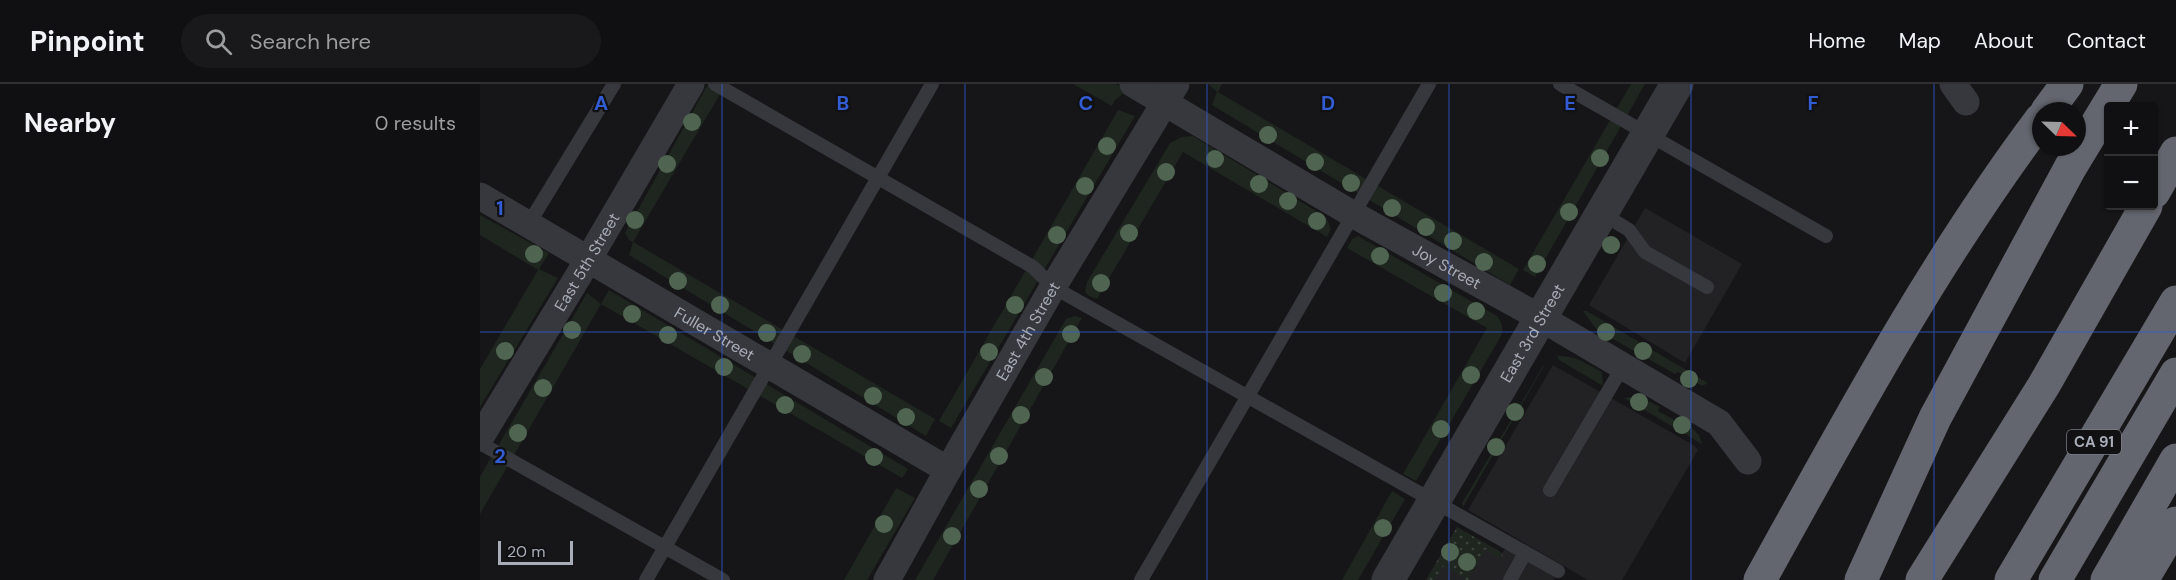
<!DOCTYPE html>
<meta charset="utf-8">
<style>
:root{--surface:#101012;--page:#19191b;--text:#f1f3f6;--muted:#9c9d9f;--line:#303032}
body{margin:0;font-family:"DM Sans",sans-serif;background:var(--page);color:var(--text)}
.controls{position:absolute;right:18px;top:18px;display:grid;overflow:hidden;border-radius:6px;box-shadow:0 2px 4px #0004}
.controls button{width:54px;height:54px;display:grid;place-items:center;padding:0;border:0;border-bottom:2px solid var(--line);background:var(--surface);color:var(--text);font:30px sans-serif}
.compass{position:absolute;left:1552px;top:18px;width:54px;height:54px;border-radius:50%;background:var(--surface);box-shadow:0 2px 4px #0004;rotate:113deg}
.scale{position:absolute;left:18px;bottom:15px;width:75px;box-sizing:border-box;padding-left:6px;border:3px solid #a8adb8;border-top:0;font-size:16px;line-height:21px;white-space:nowrap;color:#a8adb8;-webkit-text-stroke:4px #111113;paint-order:stroke}
.list{margin:0;padding:0;list-style:none}
h2{display:flex;justify-content:space-between;align-items:center;height:78px;margin:0;padding:0 24px;font-size:26px}
h2 small{font-size:20px;font-weight:400;color:var(--muted)}
.icon{flex:none;width:33px;height:33px;fill:none;stroke:currentColor;stroke-width:2;stroke-linecap:round;stroke-linejoin:round}
.map{position:relative;flex:none;width:1696px;height:496px;overflow:hidden}
header{display:flex;align-items:center;gap:36px;box-sizing:border-box;height:84px;padding:0 30px;background:var(--surface);border-bottom:2px solid var(--line)}
header strong{font-size:28px}
nav{display:flex;gap:33px;margin-inline-start:auto;font-size:21px}
.search{width:420px;height:54px;background:var(--page);display:flex;align-items:center;gap:15px;box-sizing:border-box;padding:0 21px;border-radius:33px;color:var(--muted);font-size:22px}
main{display:flex}
aside{flex:1;background:var(--surface)}
.map>svg:first-child{display:block}
</style>
<header>
<strong>Pinpoint</strong>
<div class="search"><svg class="icon" aria-label="search" viewBox="0 0 24 24"><circle cx="10" cy="10" r="6"/><path d="M15 15l6 6"/></svg>Search here</div>
<nav><a>Home</a><a>Map</a><a>About</a><a>Contact</a></nav>
</header>
<main>
<aside>
<h2>Nearby<small>0 results</small></h2>
<ul class="list">
</ul>
</aside>
<div class="map">
<svg width="1696" height="496" viewBox="0 0 1696 496">
<defs>
<pattern id="park-dots" width="8" height="8" patternUnits="userSpaceOnUse" patternTransform="scale(1.5)"><rect width="8" height="8" fill="#1e261f"/><path d="M2 2h.1M6 6h.1" fill="none" stroke="#3c433d" stroke-width="1.8" stroke-linecap="round"/></pattern>
</defs>
<rect width="100%" height="100%" fill="#161618"/>
<!-- built -->
<path fill="#222225" d="M1165,124L1262,180L1205,279L1109,221Z
M1073,281L1215,362L1218,366L1142,496H1108L988,426Z
M977,443L1022,469L1025,465L1075,493L1073,496H946Z"/>
<!-- grass -->
<path fill="#1e261f" d="M228,0H246L153,158L455,335L446,352L149,171L153,158L149,156L145,149Z
M593,0H636L647,6L634,17L632,22Z
M728,0H742L738,8L1039,185L1030,201L732,21L737,8Z
M1151,0H1165L1055,193L1043,186Z
M638,26L655,32L471,344L459,337Z
M713,52L846,133L851,145L847,153L703,68L617,215L609,212L605,208L607,198L690,59L702,53Z
M0,131L69,169L59,185L78,194L0,323V285L58,186L0,151Z
M878,152L1017,232C1022,239 1024,244 1021,252L936,397L923,390L1007,244L867,164L872,155Z
M129,206L428,385L422,394L121,220L0,430V393L8,379L107,209L121,220Z
M1103,227H1107L1228,299L1222,302L1198,288L1195,290L1117,246Z
M595,232L602,234L453,496H435L586,235Z
M1077,272C1095,271 1107,280 1122,288L1123,302L1079,276Z
M1063,282H1064L983,423L982,419Z
M1152,313L1168,317L1180,323L1178,327L1200,339L1202,334L1219,351L1222,360L1144,314Z
M416,404L435,414L387,496H364Z
M912,407L925,415L878,496H862Z"/>
<!-- park -->
<path fill="url(#park-dots)" d="M977,443L1022,469L1023,473L1019,474L1005,465L989,493L992,496H987L963,482L955,496H946Z"/>
<g fill="none" stroke-linecap="round" stroke-linejoin="round">
<!-- service -->
<path stroke="#37383d" stroke-width="14" d="M235,0L553,183L573,203L1078,487
M1080,0L1346,152
M1121,129L1149,146L1165,168L1227,203
M48,141L134,0
M0,359L243,496
M1070,406L1143,282
M166,496L452,0
M661,496L949,0
M1030,496L1045,469"/>
<!-- minor -->
<g stroke="#37383d" stroke-width="27">
<path id="s1" d="M653,0L874,131L1061,234L1239,339L1268,377"/>
<path d="M1473,0L1486,18"/>
<path id="s2" d="M0,112L468,386"/>
<path id="s3" d="M0,354L108,176L211,0"/>
<path id="s4" d="M407,496L468,386L573,203L696,0"/>
</g>
<!-- tertiary -->
<path stroke="#37383d" stroke-width="33" id="s5" d="M908,496L1197,0"/>
<!-- motorway -->
<path stroke="#63666e" stroke-width="33" d="M1567,27L1587,0
M1674,108L1696,69
M1280,496C1367,339 1453,179 1561,35
M1381,496L1455,334L1590,84L1641,0
M1442,496L1564,301L1666,122
M1531,496L1696,218
M1575,496L1696,290
M1627,496L1696,376
M1662,496L1696,439"/>
</g>
<!-- trees -->
<g fill="#506452">
<circle cx="212" cy="38" r="9"/>
<circle cx="788" cy="51" r="9"/>
<circle cx="627" cy="62" r="9"/>
<circle cx="1120" cy="74" r="9"/>
<circle cx="735" cy="75" r="9"/>
<circle cx="835" cy="78" r="9"/>
<circle cx="187" cy="80" r="9"/>
<circle cx="686" cy="88" r="9"/>
<circle cx="871" cy="99" r="9"/>
<circle cx="779" cy="100" r="9"/>
<circle cx="605" cy="102" r="9"/>
<circle cx="808" cy="117" r="9"/>
<circle cx="912" cy="124" r="9"/>
<circle cx="1089" cy="128" r="9"/>
<circle cx="155" cy="136" r="9"/>
<circle cx="837" cy="137" r="9"/>
<circle cx="946" cy="143" r="9"/>
<circle cx="649" cy="149" r="9"/>
<circle cx="577" cy="151" r="9"/>
<circle cx="973" cy="157" r="9"/>
<circle cx="1131" cy="161" r="9"/>
<circle cx="54" cy="170" r="9"/>
<circle cx="900" cy="172" r="9"/>
<circle cx="1004" cy="178" r="9"/>
<circle cx="1057" cy="180" r="9"/>
<circle cx="198" cy="197" r="9"/>
<circle cx="621" cy="199" r="9"/>
<circle cx="963" cy="209" r="9"/>
<circle cx="240" cy="221" r="9"/>
<circle cx="535" cy="221" r="9"/>
<circle cx="996" cy="227" r="9"/>
<circle cx="152" cy="230" r="9"/>
<circle cx="92" cy="246" r="9"/>
<circle cx="1126" cy="248" r="9"/>
<circle cx="287" cy="249" r="9"/>
<circle cx="591" cy="250" r="9"/>
<circle cx="188" cy="251" r="9"/>
<circle cx="25" cy="267" r="9"/>
<circle cx="1163" cy="267" r="9"/>
<circle cx="509" cy="268" r="9"/>
<circle cx="322" cy="270" r="9"/>
<circle cx="244" cy="283" r="9"/>
<circle cx="991" cy="291" r="9"/>
<circle cx="564" cy="293" r="9"/>
<circle cx="1209" cy="295" r="9"/>
<circle cx="63" cy="304" r="9"/>
<circle cx="393" cy="312" r="9"/>
<circle cx="1159" cy="318" r="9"/>
<circle cx="305" cy="321" r="9"/>
<circle cx="1035" cy="328" r="9"/>
<circle cx="541" cy="331" r="9"/>
<circle cx="426" cy="333" r="9"/>
<circle cx="1202" cy="341" r="9"/>
<circle cx="961" cy="345" r="9"/>
<circle cx="38" cy="349" r="9"/>
<circle cx="1016" cy="363" r="9"/>
<circle cx="519" cy="372" r="9"/>
<circle cx="394" cy="373" r="9"/>
<circle cx="499" cy="405" r="9"/>
<circle cx="404" cy="440" r="9"/>
<circle cx="903" cy="444" r="9"/>
<circle cx="472" cy="452" r="9"/>
<circle cx="970" cy="468" r="9"/>
<circle cx="987" cy="478" r="9"/>
</g>
<!-- grid -->
<path fill="none" stroke="#325cd3" stroke-width="1.5" stroke-opacity="0.55" d="M242,0V496M485,0V496M727,0V496M969,0V496M1211,0V496M1454,0V496M0,248H1696"/>
<g text-anchor="middle" dominant-baseline="central" stroke-width="4.5" stroke-linejoin="round" paint-order="stroke">
<!-- shield labels -->
<rect fill="#111113" stroke="#7b7e86" stroke-width="1.5" x="1587" y="346" width="54" height="24" rx="4.5"/>
<g font-size="15" font-weight="bold" fill="#a8adb8">
<text x="1614" y="358">CA 91</text>
</g>
<!-- street labels -->
<g font-size="16" fill="#a8adb8" stroke="#111113">
<text stroke="none"><textPath href="#s3" startOffset="206">East 5th Street</textPath></text>
<text stroke="none"><textPath href="#s1" startOffset="363">Joy Street</textPath></text>
<text stroke="none"><textPath href="#s4" startOffset="286">East 4th Street</textPath></text>
<text stroke="none"><textPath href="#s5" startOffset="286">East 3rd Street</textPath></text>
<text stroke="none"><textPath href="#s2" startOffset="272">Fuller Street</textPath></text>
</g>
</g>
<g font-size="20" text-anchor="middle" font-weight="bold" fill="#325cd3" stroke="#111113" stroke-width="4.5" stroke-linejoin="round" paint-order="stroke">
<text x="121" y="26">A</text>
<text x="363" y="26">B</text>
<text x="606" y="26">C</text>
<text x="848" y="26">D</text>
<text x="1090" y="26">E</text>
<text x="1333" y="26">F</text>
<text x="20" y="131">1</text>
<text x="20" y="379">2</text>
</g>
</svg>
<div class="controls">
<button>+</button>
<button>−</button>
</div>
<svg class="compass" viewBox="-18 -18 36 36"><path d="M0-13l5 13h-10z" fill="#e53935"/><path d="M0 13l5-13h-10z" fill="#9c9d9f"/></svg>
<div class="scale">20 m</div>
</div>
</main>
